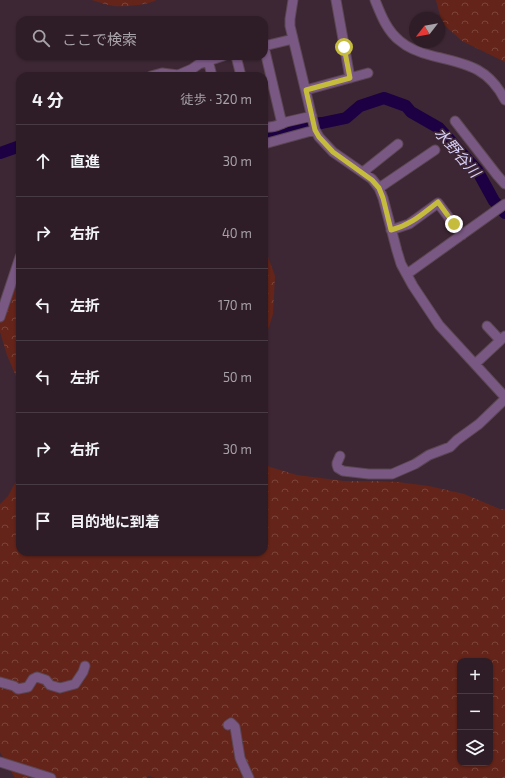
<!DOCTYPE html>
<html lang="ja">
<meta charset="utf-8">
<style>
:root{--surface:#2e1d27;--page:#36262f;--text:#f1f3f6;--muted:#a7a2a7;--line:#493b44}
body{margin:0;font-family:"Exo 2","Noto Sans JP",sans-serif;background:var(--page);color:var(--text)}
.controls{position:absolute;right:12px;bottom:12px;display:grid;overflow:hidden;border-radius:8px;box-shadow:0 1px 3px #0004}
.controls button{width:36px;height:36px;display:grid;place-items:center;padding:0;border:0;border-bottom:1px solid var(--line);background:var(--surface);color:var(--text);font:20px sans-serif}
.compass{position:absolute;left:409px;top:12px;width:36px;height:36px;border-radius:50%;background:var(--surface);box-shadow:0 1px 3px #0004;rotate:239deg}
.stop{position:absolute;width:12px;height:12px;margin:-9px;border:3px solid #c5bc3d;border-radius:50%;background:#fff}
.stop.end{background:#c5bc3d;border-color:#fff;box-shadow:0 1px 4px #0008}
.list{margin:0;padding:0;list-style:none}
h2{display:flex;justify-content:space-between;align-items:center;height:52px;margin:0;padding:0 16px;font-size:17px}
h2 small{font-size:13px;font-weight:400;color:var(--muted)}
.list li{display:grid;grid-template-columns:26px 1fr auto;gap:12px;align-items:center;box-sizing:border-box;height:72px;padding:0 16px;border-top:1px solid var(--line)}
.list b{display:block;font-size:15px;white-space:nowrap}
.list em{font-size:13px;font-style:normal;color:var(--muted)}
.icon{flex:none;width:22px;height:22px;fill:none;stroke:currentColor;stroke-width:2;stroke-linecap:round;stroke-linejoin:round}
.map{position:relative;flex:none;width:505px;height:778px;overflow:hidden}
.search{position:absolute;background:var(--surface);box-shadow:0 1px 3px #0004;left:16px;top:16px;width:252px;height:44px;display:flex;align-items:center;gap:10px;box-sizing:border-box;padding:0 14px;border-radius:12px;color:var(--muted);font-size:15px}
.panel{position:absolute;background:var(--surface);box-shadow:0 1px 3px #0004;left:16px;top:72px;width:252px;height:484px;border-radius:12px}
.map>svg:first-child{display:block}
</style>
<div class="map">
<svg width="505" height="778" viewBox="0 0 505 778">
<defs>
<pattern id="forest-crowns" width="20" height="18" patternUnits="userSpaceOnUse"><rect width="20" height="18" fill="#642419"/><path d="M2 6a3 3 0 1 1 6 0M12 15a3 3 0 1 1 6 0" fill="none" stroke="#7b443b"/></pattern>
</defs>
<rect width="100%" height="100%" fill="#3d2734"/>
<!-- forest -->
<path fill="url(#forest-crowns)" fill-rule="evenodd" d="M92,0H156C149,5 123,7 114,6C107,5 99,2 92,0Z
M436,0H505V62L462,41L442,23Z
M264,246L275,276L273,314L264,342Z
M20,260V386L7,355L0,332V315Z
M264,463L270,467L297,475L344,481H379L398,482L429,486L464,494L500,509H505V778H155L149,776L146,778H15L0,752V504L8,496L20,474V552H264ZM460,661H490V763H460Z"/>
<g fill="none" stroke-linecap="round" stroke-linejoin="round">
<!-- river -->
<path stroke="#1c0043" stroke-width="12" d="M264,132L276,133L303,125L322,123L346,118L360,106L384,98L406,106L411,112L439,128L477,170L494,201L505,213
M0,153L20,146"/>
<!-- minor casing -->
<g stroke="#5b4652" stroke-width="11">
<path id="minor" d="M293,0L290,19V26L315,130L319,137L333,152L372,179L379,188L383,198L397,251L401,264L413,286L439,325L505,397
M336,0L350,78
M375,0C381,15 387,31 400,41C409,49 421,53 433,56C466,64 488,67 505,100
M264,46L293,39
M264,47L282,124
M236,56L241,76
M208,60L212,76
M151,76L162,73L178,75L192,69L199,64L223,56
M306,90L368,73
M455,121L497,175L505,184
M264,127C274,128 278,125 286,122C295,120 303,118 312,116
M264,144L315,130
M363,172L398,144
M379,188L435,150
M391,230L409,224L438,203L462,235
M407,274L505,204
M0,317L20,257
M487,326L500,340
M475,364L505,336
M340,456L337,463V465L338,468L343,471L369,474H392L415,464L429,455L450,447L457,440L479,424L505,399
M0,682L14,686L18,689L28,687L33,679L37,677L46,680L50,685L60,688L75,684L83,672L85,666
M228,725L231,723L235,727L240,758L249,778
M0,762L51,778"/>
</g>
<!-- minor -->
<use href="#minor" stroke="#795883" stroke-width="9"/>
</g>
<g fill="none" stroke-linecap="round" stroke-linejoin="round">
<!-- route -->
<path stroke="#c5bc3d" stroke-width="5" d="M344,47L350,78L306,90L315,130L319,137L333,152L372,180L379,188L383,198L391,230C411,225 422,214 438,202L454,224"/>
</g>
<g text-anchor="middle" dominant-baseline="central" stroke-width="3.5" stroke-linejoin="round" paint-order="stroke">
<!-- water labels -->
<g font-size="15" font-style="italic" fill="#d9d1fb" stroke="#3d2734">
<text transform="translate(458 152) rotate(49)">水野谷川</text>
</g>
</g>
</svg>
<div class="controls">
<button>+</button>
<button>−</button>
<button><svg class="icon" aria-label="layers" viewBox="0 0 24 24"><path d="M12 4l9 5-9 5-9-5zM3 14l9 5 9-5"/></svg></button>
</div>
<svg class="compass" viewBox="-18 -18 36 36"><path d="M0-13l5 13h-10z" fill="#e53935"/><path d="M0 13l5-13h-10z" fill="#a7a2a7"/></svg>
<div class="stop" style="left:344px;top:47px"></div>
<div class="stop end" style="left:454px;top:224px"></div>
<div class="search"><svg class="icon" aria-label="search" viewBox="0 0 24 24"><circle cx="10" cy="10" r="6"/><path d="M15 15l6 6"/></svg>ここで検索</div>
<section class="panel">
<h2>4 分<small>徒歩 · 320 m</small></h2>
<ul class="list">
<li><svg class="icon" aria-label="ahead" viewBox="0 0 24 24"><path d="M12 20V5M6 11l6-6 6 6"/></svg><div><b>直進</b></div><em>30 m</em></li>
<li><svg class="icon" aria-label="right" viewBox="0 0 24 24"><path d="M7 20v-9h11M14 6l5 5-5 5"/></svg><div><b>右折</b></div><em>40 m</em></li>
<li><svg class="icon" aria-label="left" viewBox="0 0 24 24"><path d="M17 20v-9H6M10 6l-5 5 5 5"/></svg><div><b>左折</b></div><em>170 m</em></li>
<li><svg class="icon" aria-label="left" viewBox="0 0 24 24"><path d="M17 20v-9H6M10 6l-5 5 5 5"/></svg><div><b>左折</b></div><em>50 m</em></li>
<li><svg class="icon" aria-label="right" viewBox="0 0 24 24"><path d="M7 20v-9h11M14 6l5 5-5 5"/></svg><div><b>右折</b></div><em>30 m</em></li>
<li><svg class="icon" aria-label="arrive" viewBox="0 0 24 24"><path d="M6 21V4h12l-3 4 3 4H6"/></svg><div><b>目的地に到着</b></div></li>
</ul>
</section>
</div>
